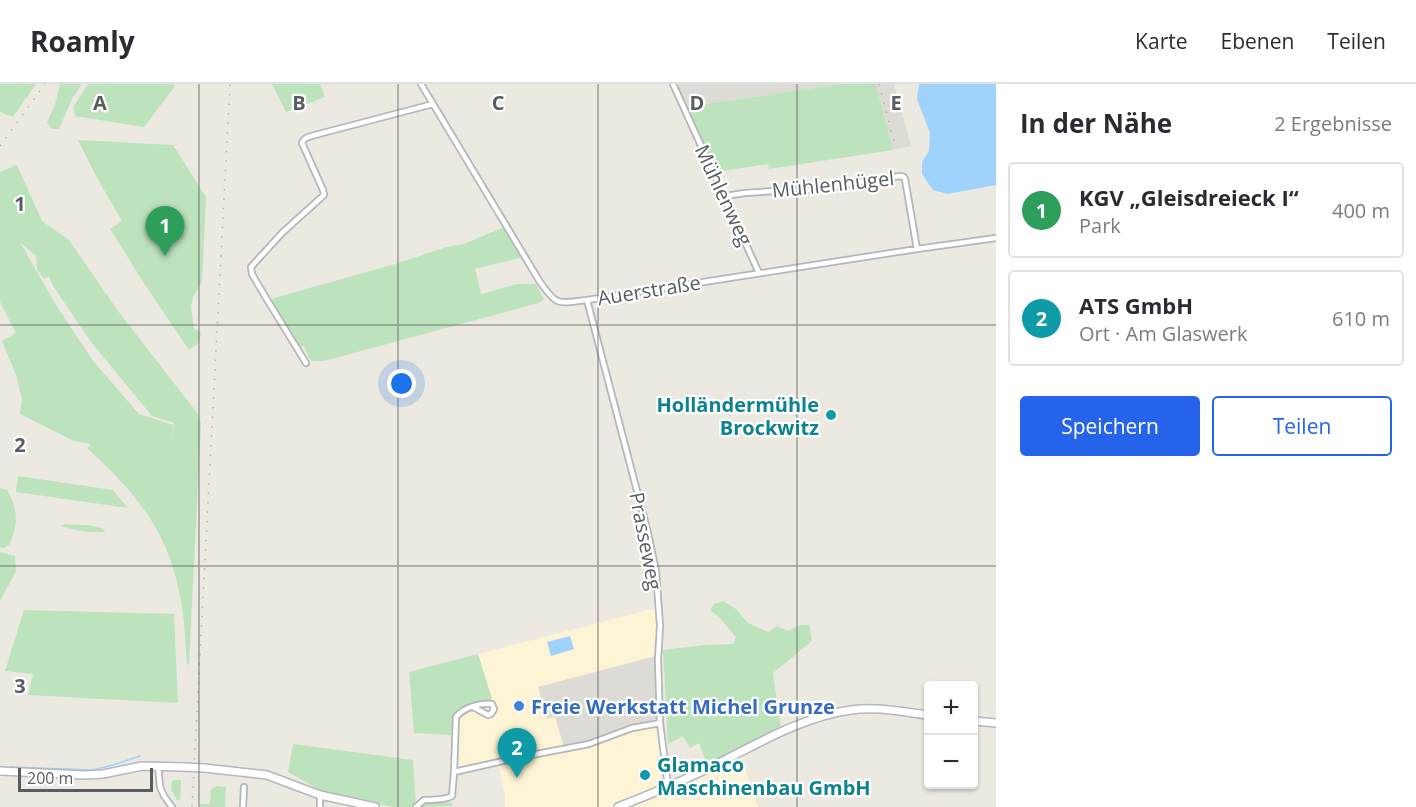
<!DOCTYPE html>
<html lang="de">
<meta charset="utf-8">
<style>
:root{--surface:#fff;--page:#f7f7f7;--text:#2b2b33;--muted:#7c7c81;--line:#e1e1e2;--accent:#2563eb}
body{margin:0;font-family:"Open Sans",sans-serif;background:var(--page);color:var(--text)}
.controls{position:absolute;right:18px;bottom:18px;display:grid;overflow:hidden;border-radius:6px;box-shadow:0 2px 4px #0004}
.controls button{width:54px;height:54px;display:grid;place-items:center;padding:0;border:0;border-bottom:2px solid var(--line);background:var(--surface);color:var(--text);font:30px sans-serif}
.scale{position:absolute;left:18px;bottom:15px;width:135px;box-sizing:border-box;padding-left:6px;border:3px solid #595c61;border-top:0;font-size:16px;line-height:21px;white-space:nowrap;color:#595c61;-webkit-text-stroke:4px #fff;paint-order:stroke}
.you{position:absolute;left:402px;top:300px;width:21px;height:21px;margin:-15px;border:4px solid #fff;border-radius:50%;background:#1a73e8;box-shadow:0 0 0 9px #1a73e833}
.badge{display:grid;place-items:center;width:39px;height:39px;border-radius:50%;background:var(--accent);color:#fff;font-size:20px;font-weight:700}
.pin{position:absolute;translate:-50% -50px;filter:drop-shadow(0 2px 3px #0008)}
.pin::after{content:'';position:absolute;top:32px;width:21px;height:18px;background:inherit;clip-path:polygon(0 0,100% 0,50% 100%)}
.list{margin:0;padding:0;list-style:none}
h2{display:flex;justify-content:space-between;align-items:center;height:78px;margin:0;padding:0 24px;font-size:26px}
h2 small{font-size:20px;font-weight:400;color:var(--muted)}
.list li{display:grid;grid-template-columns:39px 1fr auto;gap:18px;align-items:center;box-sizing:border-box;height:96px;margin:0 12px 12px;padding:0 12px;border:2px solid var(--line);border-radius:6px}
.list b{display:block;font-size:22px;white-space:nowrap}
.list p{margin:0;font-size:20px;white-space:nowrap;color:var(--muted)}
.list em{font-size:20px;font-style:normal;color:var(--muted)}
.actions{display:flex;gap:12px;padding:18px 24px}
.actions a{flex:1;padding:14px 0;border:2px solid var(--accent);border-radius:6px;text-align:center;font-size:21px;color:var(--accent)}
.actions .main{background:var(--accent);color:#fff}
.map{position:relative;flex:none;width:996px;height:723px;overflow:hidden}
header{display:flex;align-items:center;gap:36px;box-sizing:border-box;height:84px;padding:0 30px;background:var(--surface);border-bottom:2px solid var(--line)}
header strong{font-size:28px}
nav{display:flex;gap:33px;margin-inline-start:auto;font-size:21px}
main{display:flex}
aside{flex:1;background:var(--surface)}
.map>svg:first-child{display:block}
</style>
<header>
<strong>Roamly</strong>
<nav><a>Karte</a><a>Ebenen</a><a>Teilen</a></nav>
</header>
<main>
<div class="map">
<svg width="996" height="723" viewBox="0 0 996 723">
<rect width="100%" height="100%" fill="#ebe9e0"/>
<!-- commercial -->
<path fill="#fcf4d4" d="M656,524L662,708L741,671L758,723H505V712L499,683L483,679L466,683H461L458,681L460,639L462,634L467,630L475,627L489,634L493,633L496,630L497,625L492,615L478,570Z"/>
<!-- industrial -->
<path fill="#dddbd5" d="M676,0H842L686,23Z
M876,0H894L911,62L893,66Z
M656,572L657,602L655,604L657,611L658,631L656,635L628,643L606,652L599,653V655L564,663L555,633L547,635L538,603Z"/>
<!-- green -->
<path fill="#bde3bd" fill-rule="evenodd" d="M0,0H36L13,33L0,28Z
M60,0H82L73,13L59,45H52L47,39L55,20Z
M88,0H172L175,2L144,43L75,32L73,23Z
M272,0H320L325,13L286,28Z
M842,0H876L893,66L769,85L768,80L716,88L703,58L686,23Z
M78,56L173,61L206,113L202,198L193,213L191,222L194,245L201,248L199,259L189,266L144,199L110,145L122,137L96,92Z
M17,81L42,137L69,156L118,227L198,330L201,340L189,581L187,580C185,558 185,534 180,512C168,446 135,408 87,364L91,360L74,357L20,330L22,315L16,291L2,257L16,249L0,218V88ZM20,158L36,172L37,185L44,195L49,192L53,202L91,258L152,332L174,339L170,359L173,341L139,330L93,277L56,221Z
M504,143L523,173L475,185L481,209L482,210L517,200H536L544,215L539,219L324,277H311L304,262L297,264L268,219L274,214L395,180L446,163L464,160Z
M18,392L113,406L128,424L16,408Z
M0,404L7,406C19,426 18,441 9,461L4,464L0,463Z
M65,440C78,442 94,439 105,446L104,448C90,449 74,446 60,442Z
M0,468L15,472L16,487L0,517Z
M723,517L736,525L748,539L768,548L777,542L788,547L801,541H809L812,557L773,589L781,644L707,681L699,659L690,664L683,652L668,660L663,566L705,561L733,560L736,553L720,534L710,526L714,520Z
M24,526L174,530L178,619L28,611L33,590L5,587Z
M478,570L492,615L459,624L454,629L451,651L414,649L409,588Z
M293,660L413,676L416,721L414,723H392L320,706L288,688Z
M174,696H181L180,716H177L171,706L172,697Z
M217,702L226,703L225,723H200V720H210L211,705Z
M426,717H447V719H452V722L419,723Z"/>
<!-- water -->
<path fill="#9fd2fc" d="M919,0H996V101L947,110L933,106L922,90V78L929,67L930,49L917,15Z
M570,552L574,565L551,572L547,558Z"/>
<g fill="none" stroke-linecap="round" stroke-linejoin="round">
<!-- stream -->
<path stroke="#9fd2fc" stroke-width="1.5" d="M10,683L93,686L113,681L140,672"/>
<!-- street casing -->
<g stroke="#b3b6bb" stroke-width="8">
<path id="street" d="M421,0L540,198C558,223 557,219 587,216L917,165L996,154
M673,0L759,189
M725,112L745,109L775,107L811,106L900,92L904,93L905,95L917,165
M587,216L648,449L656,487L660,542L658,576L660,639L668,703
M306,279L266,214L252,190L251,183L282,149L324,111L323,106L302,59C304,53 309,53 315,51L433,20
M473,623L488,631L491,630L494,625L492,620C480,619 464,623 456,633L454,688L521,673L589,660L632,644L660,639
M158,682L160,703L164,712L172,723
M320,711V723
M243,723L244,703
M416,723L424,716C433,715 443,717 452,712L454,688"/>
</g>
<!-- secondary casing -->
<g stroke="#b4b7bd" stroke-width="10">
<path id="secondary" d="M974,637L996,639
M204,684L267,691L320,711L375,723
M0,687L85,691L103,690L142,682L183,683
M618,723C651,710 684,697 715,681C757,660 804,632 851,626C876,622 903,628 928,631"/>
</g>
<!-- street -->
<use href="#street" stroke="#fff" stroke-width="4.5"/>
<!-- secondary -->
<use href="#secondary" stroke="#fff" stroke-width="7"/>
<!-- rail -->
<path stroke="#b1b2b2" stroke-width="1.5" stroke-dasharray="1.5 8" stroke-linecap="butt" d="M879,0L894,57
M0,62L45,0
M192,723L230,0"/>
<!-- secondary-bridge casing -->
<g stroke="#b4b7bd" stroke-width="10" stroke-linecap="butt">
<path id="secondary-bridge" d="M183,683L204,684"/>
</g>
<!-- secondary-bridge -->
<use href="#secondary-bridge" stroke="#fff" stroke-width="7"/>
</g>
<!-- grid -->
<path fill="none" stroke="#595c61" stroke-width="1.5" stroke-opacity="0.55" d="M199,0V723M398,0V723M598,0V723M797,0V723M0,241H996M0,482H996"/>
<!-- markers -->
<g fill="#0f9aa8" stroke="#fff" stroke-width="2">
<circle cx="831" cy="331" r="6"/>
<circle cx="645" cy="691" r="6"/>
</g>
<circle fill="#3f7fe0" stroke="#fff" stroke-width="2" cx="519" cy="622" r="6"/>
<g text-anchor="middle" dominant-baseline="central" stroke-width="4.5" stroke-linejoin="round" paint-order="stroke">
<!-- street labels -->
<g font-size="20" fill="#595c61" stroke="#fff">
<text transform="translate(833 100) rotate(-6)">Mühlenhügel</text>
<text transform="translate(724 111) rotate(65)">Mühlenweg</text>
<text transform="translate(649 206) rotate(-9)">Auerstraße</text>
<text transform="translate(646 457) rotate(79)">Prasseweg</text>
</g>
<!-- culture labels -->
<g font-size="20" font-weight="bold" fill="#0d838f" stroke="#fff" text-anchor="end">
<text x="819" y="320">Holländermühle<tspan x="819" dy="23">Brockwitz</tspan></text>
<text x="657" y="680" text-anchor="start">Glamaco<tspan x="657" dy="23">Maschinenbau GmbH</tspan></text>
</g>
<!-- shop labels -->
<g font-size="20" font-weight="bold" fill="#366cbe" stroke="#fff" text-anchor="start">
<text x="531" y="622">Freie Werkstatt Michel Grunze</text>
</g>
</g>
<g font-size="20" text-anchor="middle" font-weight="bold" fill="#595c61" stroke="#fff" stroke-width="4.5" stroke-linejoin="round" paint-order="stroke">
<text x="100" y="26">A</text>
<text x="299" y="26">B</text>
<text x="498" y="26">C</text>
<text x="697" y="26">D</text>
<text x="896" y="26">E</text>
<text x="20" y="127">1</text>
<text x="20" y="368">2</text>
<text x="20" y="609">3</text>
</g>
</svg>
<div class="controls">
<button>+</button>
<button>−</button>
</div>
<div class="scale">200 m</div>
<div class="you"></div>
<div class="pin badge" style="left:165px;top:172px;background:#2e9e5b">1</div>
<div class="pin badge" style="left:517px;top:694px;background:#0f9aa8">2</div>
</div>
<aside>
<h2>In der Nähe<small>2 Ergebnisse</small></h2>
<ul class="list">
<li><span class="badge" style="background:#2e9e5b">1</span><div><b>KGV „Gleisdreieck I“</b><p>Park</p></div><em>400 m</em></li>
<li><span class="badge" style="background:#0f9aa8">2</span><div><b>ATS GmbH</b><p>Ort · Am Glaswerk</p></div><em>610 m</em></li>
</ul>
<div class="actions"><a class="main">Speichern</a><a>Teilen</a></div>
</aside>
</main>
